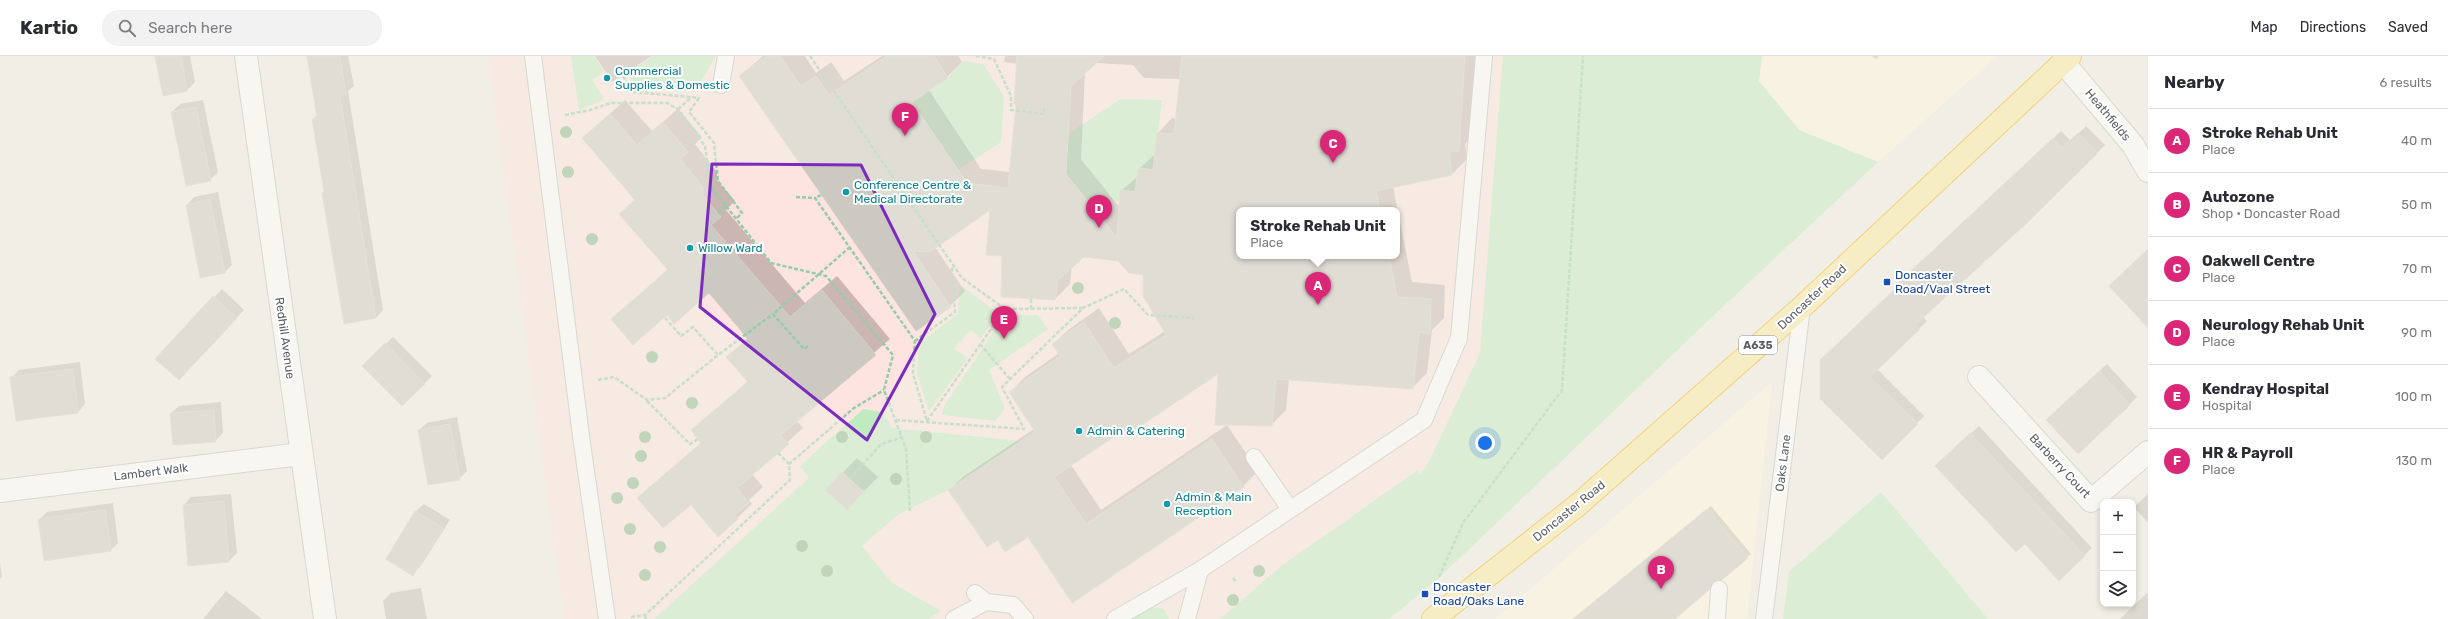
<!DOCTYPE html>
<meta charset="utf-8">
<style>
:root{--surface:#fff;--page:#f2f2f3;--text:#2b2b33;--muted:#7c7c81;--line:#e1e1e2;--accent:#db2777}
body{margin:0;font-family:Rubik,sans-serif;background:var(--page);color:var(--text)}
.controls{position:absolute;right:12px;bottom:12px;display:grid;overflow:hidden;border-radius:8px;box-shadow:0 2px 6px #0003}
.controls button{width:36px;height:36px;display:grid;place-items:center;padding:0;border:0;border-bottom:1px solid var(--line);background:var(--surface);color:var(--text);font:20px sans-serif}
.you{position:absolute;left:1485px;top:387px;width:14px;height:14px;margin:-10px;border:3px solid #fff;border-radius:50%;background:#1a73e8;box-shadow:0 0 0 6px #1a73e833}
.badge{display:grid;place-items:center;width:26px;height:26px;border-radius:50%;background:var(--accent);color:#fff;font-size:13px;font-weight:700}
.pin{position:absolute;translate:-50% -33px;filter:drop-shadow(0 1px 2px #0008)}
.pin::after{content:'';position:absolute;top:21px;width:14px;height:12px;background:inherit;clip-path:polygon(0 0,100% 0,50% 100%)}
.popup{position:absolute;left:1236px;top:151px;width:164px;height:52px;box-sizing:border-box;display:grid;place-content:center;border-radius:8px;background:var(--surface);filter:drop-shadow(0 1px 3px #0005);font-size:13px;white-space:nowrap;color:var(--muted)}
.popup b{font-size:15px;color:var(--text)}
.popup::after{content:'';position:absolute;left:50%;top:100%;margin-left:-8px;border:8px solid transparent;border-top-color:var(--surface)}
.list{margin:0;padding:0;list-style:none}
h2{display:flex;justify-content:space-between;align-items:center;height:52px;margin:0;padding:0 16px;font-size:17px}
h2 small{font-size:13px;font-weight:400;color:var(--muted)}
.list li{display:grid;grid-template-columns:26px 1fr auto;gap:12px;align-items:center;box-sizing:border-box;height:64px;padding:0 16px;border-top:1px solid var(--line)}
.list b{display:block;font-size:15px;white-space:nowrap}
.list p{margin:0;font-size:13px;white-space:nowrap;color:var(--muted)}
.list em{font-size:13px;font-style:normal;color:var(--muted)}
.icon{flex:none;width:22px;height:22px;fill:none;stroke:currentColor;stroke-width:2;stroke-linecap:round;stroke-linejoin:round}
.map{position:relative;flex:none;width:2148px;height:563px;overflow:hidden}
header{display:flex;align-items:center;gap:24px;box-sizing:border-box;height:56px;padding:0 20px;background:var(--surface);border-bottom:1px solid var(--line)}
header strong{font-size:19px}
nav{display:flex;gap:22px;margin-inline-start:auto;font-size:14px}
.search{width:280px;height:36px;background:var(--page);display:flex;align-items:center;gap:10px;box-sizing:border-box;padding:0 14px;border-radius:16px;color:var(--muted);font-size:15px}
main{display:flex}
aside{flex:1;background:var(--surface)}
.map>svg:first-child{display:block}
</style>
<header>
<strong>Kartio</strong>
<div class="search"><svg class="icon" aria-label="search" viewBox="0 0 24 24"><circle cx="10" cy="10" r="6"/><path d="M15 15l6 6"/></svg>Search here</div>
<nav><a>Map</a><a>Directions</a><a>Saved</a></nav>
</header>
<main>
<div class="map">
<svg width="2148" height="563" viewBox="0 0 2148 563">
<rect width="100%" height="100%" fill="#f1eee5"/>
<!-- commercial -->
<path fill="#fff7dc" d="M1762,0H1997L1878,106L1799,74L1759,25Z
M1772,326L1747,563H1495Z"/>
<!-- medical -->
<path fill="#fee4e1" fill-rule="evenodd" d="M488,0H1503L1480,297L1428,408L1310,563H564ZM1239,154H1397V200H1239Z"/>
<!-- green -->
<path fill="#c0ebc0" d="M571,0H594L604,16L592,24L604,43L579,55Z
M654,0H716L697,32L637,31L627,17Z
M1503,0H1762L1759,25L1799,74L1878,106L1714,259L1439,522L1389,563H1220L1280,511L1418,414L1420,419L1428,408L1480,297Z
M963,5L983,8L1004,40L1001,86L958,114L912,46L948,22Z
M1121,43L1162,44L1153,114L1138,112L1135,136L1120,145L1086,143L1066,118L1068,78Z
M962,230L998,257L981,282L970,274L954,293L968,302L929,355L917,318L919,287L958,258L959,239Z
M1005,259H1038L1048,273L989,314L1005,352L995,365L942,359L944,350Z
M863,353L883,356L892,372L1021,385L948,434L899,458L862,490L892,527L941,555L928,563H654L809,422L800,410Z
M1881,436L1988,563H1783L1789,516Z
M1152,551L1164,553L1169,563H1133Z"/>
<!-- shadow -->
<path fill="#0003" fill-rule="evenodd" d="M156,0H190L195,26L187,34L164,38Z
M308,0H348L354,30L348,35L383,254L376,262L313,63L318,58Z
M595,0H652L612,26Z
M763,0H805L816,17L831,6L844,25L882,0H958L962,6L947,21L929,34L981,113L1010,116L1018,48V8L1004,6L1005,0H1479L1474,79L1465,88L1467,103L1452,118L1393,131L1412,226L1445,229L1444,262L1432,274L1427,317L1412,332L1289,323L1286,354L1271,369L1219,317L1124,373L1071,409L1101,454L1227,369L1258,415L1243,430L1073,546L1028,479L998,483L949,434L964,420L1034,373L1010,336L1025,321L1059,297L1053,288L1068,274L1099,252L1129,298L1165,275L1144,218L1119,204L1083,200L1072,210L1070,228L1055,243L1003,199L991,152L935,191L965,235L950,250L916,274L740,20ZM1096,7L1133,9L1144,22L1180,23L1177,63L1172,62L1158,77L1155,98L1139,113L1138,120L1121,135L1120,152L1081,103L1085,16ZM1239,154H1397V200H1239Z
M1872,0H1879L1876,3Z
M203,44L218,116L210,124L172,56L180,48Z
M625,44L652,75L678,53L702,81L695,88L717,116V124L735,145L726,154L805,247L837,220L890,283L796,364L803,372L752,418L763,431L749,444L752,448L737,462L691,447L639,442L702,386L692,374L748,325L728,301L748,282L709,236L667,258L612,263L668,213L621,158L635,143L583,82Z
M2086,70L2105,89L2027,166L1923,261L1927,265L1877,313L1924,360L1882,403L1821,342L1905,221L2061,75L2071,85Z
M218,136L232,209L225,216L187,149L194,141Z
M222,233L244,254L186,315L157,303Z
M393,281L432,320L402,349L364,310Z
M80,306L85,348L78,356L11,322L19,314Z
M2107,308L2137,341L2129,349L2055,356Z
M221,346L223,377L215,385L171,357L179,350Z
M457,361L467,415L459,423L419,374L427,367Z
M1979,370L2092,492L2059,523L1944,402Z
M857,402L878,421L847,453L826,434Z
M231,438L237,497L229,505L189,509L184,449L191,441Z
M2148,438V467L2134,451Z
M113,447L118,487L111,494L39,464L47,456Z
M424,448L450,464L420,511L413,518L387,502L416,455Z
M1711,450L1751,498L1716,524L1709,534L1674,563H1573Z
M0,507L2,521L0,523Z
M421,532L427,563H386L383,545L391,537Z
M226,535L262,563H203Z
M2148,536V563H2120Z"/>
<!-- building -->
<path fill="#ccc8c2" stroke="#d6d1c3" d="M155,0H181L187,35L163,40Z
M307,0H340L346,39L340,40L376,262L344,268L322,137L324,136L312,63L317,62Z
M768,0H780L801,30L816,20L829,39L887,0H934L948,22L912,46L967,127L1008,132L1016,48H1014L1017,0H1104L1071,30L1066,118L1117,182L1120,134L1135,136L1138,112L1153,114L1157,77L1174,78L1182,0H1465L1459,95H1449L1452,119L1376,135L1380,154H1239V200H1389L1397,241L1431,243L1430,278L1419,276L1413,333L1276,323L1272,370L1215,369L1218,318L1127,379L1124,374L1054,421L1086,468L1212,383L1244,431L1072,547L1028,481L1005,496L998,484L987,491L948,434L1035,376L1009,336L1060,300L1052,288L1084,266L1114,312L1166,279L1143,240V219L1129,217L1118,205L1084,201L1058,224L1055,244L1001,241L1002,200L986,199L990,154L930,196L913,195L951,251L916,275L739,20Z
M196,51L211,125L186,130L171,56Z
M610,58L637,89L663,66L688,96L680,103L703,131V139L721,161L711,169L790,261L822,234L876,299L781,379L789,388L737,432L749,447L735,459L738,463L718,481L691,449L663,472L637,442L701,387L691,374L748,326L726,301L748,283L709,237L674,268L667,259L633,289L611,263L668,214L619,158L635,144L582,82Z
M2078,77L2098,97L2028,166L1915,269L1920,273L1870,321L1918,368L1882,404L1820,343V304L1897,231L1896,229L2053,82L2062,92Z
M210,143L225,217L200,222L186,149Z
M2148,193V272L2109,230Z
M213,240L237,262L179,324L155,303Z
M385,287L425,328L402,350L362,310Z
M73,313L78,357L16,365L10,321Z
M2099,315L2130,349L2078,398L2046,364Z
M214,354L216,386L173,389L170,357Z
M450,368L460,424L428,429L418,374Z
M1970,377L2085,500L2059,525L2025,488L2016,496L1935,410Z
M842,416L864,436L847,454L825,434Z
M224,445L229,506L188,510L183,449Z
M1707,453L1748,502L1722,524L1714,525L1709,534L1675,563H1573Z
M105,454L111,495L44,505L38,463Z
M415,455L443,472L413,520L386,503Z"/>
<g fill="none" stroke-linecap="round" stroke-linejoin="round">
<!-- service casing -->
<g stroke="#b8bbc0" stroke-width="18">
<path id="service" d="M533,0L581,380L607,563
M721,29L726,0
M1254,401L1290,453
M975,537L986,546L1013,549L1025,563
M954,563L986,546
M1115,563L1200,514
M1187,563L1200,514L1424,364L1459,282L1484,0
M1717,563L1719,533
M1764,563L1802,251"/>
</g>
<!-- minor casing -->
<g stroke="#b8bbc0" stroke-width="24">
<path id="minor" d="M246,0L325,563
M2063,6L2133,89L2148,115
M1979,321L2091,445L2148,396
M0,435L301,398"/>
</g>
<!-- trunk casing -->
<g stroke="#f6ad00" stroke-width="24">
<path id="trunk" d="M1433,563L1579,448L1802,251L2070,0"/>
</g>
<!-- path -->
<path stroke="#97cca8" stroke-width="2.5" stroke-dasharray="4 2" stroke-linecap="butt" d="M810,0L962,222L1005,253L1082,252
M976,0L994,3L1011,40V54L1044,58V52
M623,20L634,36L700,42
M699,42L689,56L714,87L718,125L742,157L736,163
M678,53L692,41
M565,59L590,54L611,47H667L678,53L705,90L711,131L771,207L826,220L893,299L884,334L906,393L910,455
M821,139L815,142L915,285L913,318L927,365
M796,141L815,142
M718,157L726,150
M1031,253V243
M665,262L681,280L693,271L718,299L773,258
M915,285L955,256L952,210
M980,288L1010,323
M808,290L804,293L773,258L850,191
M598,324L614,321L647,344L665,342L718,299
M647,345L690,388L698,383
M896,364L1024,373L1002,331L1083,252L1124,233L1148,259L1194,262
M927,365L1005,253
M778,397L789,408
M850,423L881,388L902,381
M1439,521L1463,467L1562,334L1583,0
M1233,522L1237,527
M645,559L646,563
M631,561L645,559L790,424L789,408L854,352L884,334"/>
<!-- service -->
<use href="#service" stroke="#fff" stroke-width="16"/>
<!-- minor -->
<use href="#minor" stroke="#fff" stroke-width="22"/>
<!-- trunk -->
<use href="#trunk" stroke="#ffec9d" stroke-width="22"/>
</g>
<!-- trees -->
<g fill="#85b583">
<circle cx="566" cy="76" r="6"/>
<circle cx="568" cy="116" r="6"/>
<circle cx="592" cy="183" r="6"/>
<circle cx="1078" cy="232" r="6"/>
<circle cx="1115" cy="267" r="6"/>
<circle cx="652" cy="301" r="6"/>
<circle cx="692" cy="347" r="6"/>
<circle cx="645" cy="381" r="6"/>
<circle cx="842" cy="381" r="6"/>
<circle cx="926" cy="381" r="6"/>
<circle cx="641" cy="400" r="6"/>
<circle cx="896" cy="423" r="6"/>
<circle cx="633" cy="427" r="6"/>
<circle cx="617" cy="442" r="6"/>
<circle cx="630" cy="473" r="6"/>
<circle cx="802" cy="490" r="6"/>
<circle cx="660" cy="491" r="6"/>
<circle cx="827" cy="515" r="6"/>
<circle cx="1259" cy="515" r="6"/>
<circle cx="645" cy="519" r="6"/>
<circle cx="1233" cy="544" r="6"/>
</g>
<!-- marked area -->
<path d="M0 0H2148V563H0ZM712,108L861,109L935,258L867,384L700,251Z" fill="#f1eee5" fill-opacity=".55" fill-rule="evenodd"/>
<path fill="none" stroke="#7b2cbf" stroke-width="3" stroke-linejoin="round" d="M712,108L861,109L935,258L867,384L700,251Z"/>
<!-- markers -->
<g fill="#0f9aa8" stroke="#fff" stroke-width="1.5">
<circle cx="607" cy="22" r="4"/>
<circle cx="846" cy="136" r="4"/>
<circle cx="690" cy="192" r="4"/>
<circle cx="1079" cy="375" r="4"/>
<circle cx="1167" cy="448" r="4"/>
</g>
<g fill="#1a4fb4" stroke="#fff" stroke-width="1.5">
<rect x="1883" y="222" width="8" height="8" rx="2"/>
<rect x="1421" y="534" width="8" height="8" rx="2"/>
</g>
<g text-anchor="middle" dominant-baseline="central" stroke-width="4" stroke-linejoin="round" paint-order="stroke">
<!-- shield labels -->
<rect fill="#fff" stroke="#8e9095" stroke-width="1" x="1739" y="280" width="38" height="18" rx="3"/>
<g font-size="11" font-weight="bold" fill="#5d6167">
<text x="1758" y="289">A635</text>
</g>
<!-- culture labels -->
<g font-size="12" fill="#0d838f" stroke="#fff" text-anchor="start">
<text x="615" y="15">Commercial<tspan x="615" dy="14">Supplies &amp; Domestic</tspan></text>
<text x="854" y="129">Conference Centre &amp;<tspan x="854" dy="14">Medical Directorate</tspan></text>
<text x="698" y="192">Willow Ward</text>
<text x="1087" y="375">Admin &amp; Catering</text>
<text x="1175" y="441">Admin &amp; Main<tspan x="1175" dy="14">Reception</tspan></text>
</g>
<!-- street labels -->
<g font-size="12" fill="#5d6167" stroke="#fff">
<text transform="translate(2108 59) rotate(50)">Heathfields</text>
<text transform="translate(1812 241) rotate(-43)">Doncaster Road</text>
<text transform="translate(285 282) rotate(82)">Redhill Avenue</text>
<text transform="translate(1783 407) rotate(-83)">Oaks Lane</text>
<text transform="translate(2060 410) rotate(47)">Barberry Court</text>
<text transform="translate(151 416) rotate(-7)">Lambert Walk</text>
<text transform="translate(1569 455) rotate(-39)">Doncaster Road</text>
</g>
<!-- transit labels -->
<g font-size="12" fill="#164399" stroke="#fff" text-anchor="start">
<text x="1895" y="219">Doncaster<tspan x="1895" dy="14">Road/Vaal Street</tspan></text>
<text x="1433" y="531">Doncaster<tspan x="1433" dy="14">Road/Oaks Lane</tspan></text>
</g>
</g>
</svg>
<div class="controls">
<button>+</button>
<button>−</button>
<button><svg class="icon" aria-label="layers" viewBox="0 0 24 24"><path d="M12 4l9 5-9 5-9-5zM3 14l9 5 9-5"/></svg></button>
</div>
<div class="you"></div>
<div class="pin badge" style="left:1318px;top:249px">A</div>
<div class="popup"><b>Stroke Rehab Unit</b>Place</div>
<div class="pin badge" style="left:1661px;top:533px">B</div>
<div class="pin badge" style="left:1333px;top:107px">C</div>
<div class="pin badge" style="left:1099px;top:172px">D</div>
<div class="pin badge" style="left:1004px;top:283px">E</div>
<div class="pin badge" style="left:905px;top:80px">F</div>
</div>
<aside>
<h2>Nearby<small>6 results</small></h2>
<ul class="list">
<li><span class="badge">A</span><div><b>Stroke Rehab Unit</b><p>Place</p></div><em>40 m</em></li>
<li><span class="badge">B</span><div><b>Autozone</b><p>Shop · Doncaster Road</p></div><em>50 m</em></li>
<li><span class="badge">C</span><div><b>Oakwell Centre</b><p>Place</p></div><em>70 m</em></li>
<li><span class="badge">D</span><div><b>Neurology Rehab Unit</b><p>Place</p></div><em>90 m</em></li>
<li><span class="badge">E</span><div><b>Kendray Hospital</b><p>Hospital</p></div><em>100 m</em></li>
<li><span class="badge">F</span><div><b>HR &amp; Payroll</b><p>Place</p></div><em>130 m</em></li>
</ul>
</aside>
</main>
